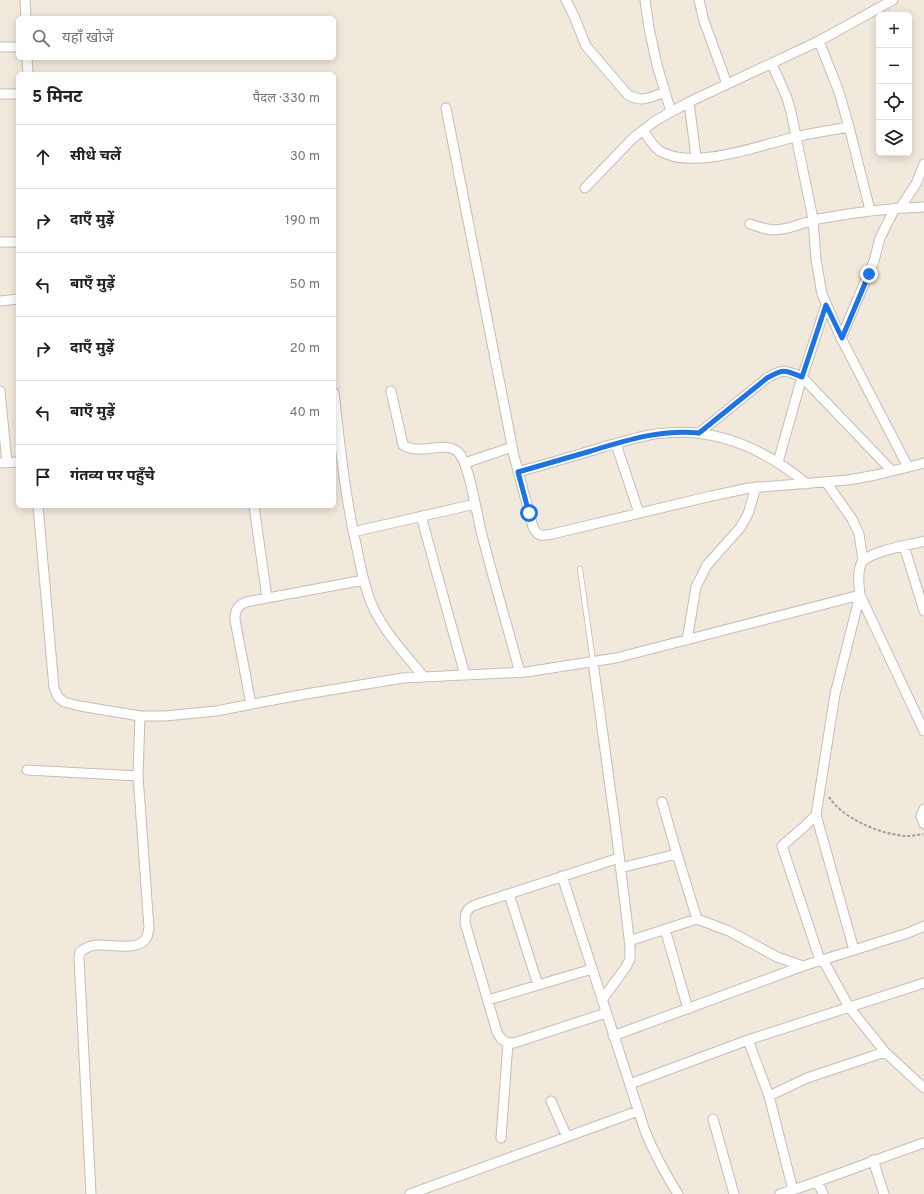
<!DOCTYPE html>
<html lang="hi">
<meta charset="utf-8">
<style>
:root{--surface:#fff;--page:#f6f6f6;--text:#222;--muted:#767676;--line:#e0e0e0}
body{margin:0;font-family:Overpass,"Noto Sans Devanagari",sans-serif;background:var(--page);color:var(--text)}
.controls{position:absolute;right:12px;top:12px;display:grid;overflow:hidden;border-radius:6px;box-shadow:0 2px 10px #0003}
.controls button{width:36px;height:36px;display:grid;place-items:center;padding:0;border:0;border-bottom:1px solid var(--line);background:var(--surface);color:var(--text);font:20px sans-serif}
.stop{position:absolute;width:12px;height:12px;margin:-9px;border:3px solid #1a73e8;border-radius:50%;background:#fff}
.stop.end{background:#1a73e8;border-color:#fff;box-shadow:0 1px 4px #0008}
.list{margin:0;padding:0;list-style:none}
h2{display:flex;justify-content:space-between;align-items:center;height:52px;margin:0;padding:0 16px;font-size:17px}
h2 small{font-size:13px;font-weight:400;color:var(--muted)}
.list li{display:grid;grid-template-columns:26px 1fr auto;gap:12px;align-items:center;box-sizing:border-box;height:64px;padding:0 16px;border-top:1px solid var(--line)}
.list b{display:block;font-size:15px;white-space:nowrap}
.list em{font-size:13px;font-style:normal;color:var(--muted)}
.icon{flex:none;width:22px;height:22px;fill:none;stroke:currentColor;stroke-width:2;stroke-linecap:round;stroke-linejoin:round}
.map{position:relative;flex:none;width:924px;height:1194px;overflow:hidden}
.search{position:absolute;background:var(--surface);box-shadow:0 2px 10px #0003;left:16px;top:16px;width:320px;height:44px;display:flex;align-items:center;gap:10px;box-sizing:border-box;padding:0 14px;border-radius:6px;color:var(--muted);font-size:15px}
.panel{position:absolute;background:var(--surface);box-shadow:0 2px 10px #0003;left:16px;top:72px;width:320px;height:436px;border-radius:6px}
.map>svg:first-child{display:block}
</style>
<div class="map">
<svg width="924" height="1194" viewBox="0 0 924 1194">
<rect width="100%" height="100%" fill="#f1e9dc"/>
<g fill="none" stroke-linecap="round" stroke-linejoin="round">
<!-- service casing -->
<g stroke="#c6beb2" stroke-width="6">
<path id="service" d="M580,569L593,662"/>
</g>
<!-- minor casing -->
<g stroke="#c6beb2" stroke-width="11">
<path id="minor" d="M25,0L26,18
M566,0L574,16L586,46L628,95C642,103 651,97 665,92
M645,0L649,28L657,65L671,112
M699,0L704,21L727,84
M819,41L839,92L849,127L870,210
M0,47H18
M27,58L28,74
M772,64L787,98L791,112L813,219L816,260L822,294L841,338L908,467
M0,94H18
M689,102L696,158
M446,108L514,456L533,527C538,537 541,536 552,534L707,497L749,488L848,480L876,475L924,463
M643,130C648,137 653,147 660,151C693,171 760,145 795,137C813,133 831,130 849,127
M585,188L633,138L655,121L689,102L819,41L893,0
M900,208L916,184L924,164
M750,224C756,226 762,228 767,229C786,233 806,220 824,218C857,212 890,208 924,207
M0,242H18
M0,301L18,299
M841,338L874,261L880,238L895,208
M0,391L7,463
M391,391L403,445C420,456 445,440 458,452C469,462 477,515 481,531C493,578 507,625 520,673
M334,393C340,445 345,497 357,549C361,568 364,587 372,605C384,632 405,654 423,676
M699,433L767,378C784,368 785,370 802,377L892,471
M616,444L639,513
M778,462L800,384L826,305
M0,463L18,462
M465,463L512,447
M518,472C546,464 575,456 603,447C623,442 644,434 665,433C719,428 766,450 807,484
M826,482L852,519L859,534L863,560
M38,506L54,688L58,697L64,702L80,706L140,716H165L216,711L300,695L403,678L526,672L616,658L860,595C859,585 857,573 861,564C867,551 910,545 924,541
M254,506L267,598
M421,516L465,675
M353,532L475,504
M904,546L924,611
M860,595L924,731
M687,640L696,587L707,565L740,528L748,514L756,487
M593,662L617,838L630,946V959L626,967L602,1000
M251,704L235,620C235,610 237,606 246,602L364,580
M27,770L138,776
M662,802L677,854L697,919
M924,809L921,816L924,824
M816,815L854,950
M620,868L677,854
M562,876L644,1128C653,1152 665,1173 678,1194
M509,894L538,985
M665,929L688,1009
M629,941L697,919L729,931L777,957L803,966
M820,960L782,846L805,826L816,815L835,694L860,595
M823,960L849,1007L885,1052L924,1088
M488,1000L592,969
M606,1013L514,1043C504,1043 501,1040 497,1032L465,923C465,913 466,909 475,905L619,858
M613,1036L803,966L908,933L924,926
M748,1040L769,1096L793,1190
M630,1084L748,1040L924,983
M769,1096L807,1078L885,1052
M551,1101L567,1137
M713,1119L734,1194
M501,1138L508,1043
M873,1160L884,1194
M818,1182L823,1194
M91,1194L79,958L80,952C85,948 90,945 97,945C110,944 140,952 147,937C148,935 148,931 149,928L138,776L140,716
M410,1194L638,1111
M780,1194C829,1179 876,1159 924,1143"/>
</g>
<!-- path -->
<path stroke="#a29c93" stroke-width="2" stroke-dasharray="3 2" stroke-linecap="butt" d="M829,797C843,819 882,835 907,836C912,836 918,835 923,834"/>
<!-- service -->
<use href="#service" stroke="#fff" stroke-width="4.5"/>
<!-- minor -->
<use href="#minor" stroke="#fff" stroke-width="9"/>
</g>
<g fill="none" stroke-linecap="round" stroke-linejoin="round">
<!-- route -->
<path stroke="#1a73e8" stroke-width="5" d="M529,513L518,472C542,465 567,458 591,451C627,440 662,429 699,433L767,378C784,368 785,370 802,377L826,305L842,338L869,274"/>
</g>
</svg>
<div class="controls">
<button>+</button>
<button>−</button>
<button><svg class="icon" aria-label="locate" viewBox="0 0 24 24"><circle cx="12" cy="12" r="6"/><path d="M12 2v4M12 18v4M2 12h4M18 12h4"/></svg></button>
<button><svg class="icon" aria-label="layers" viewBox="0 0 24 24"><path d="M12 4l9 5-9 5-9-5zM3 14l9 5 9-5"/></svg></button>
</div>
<div class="stop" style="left:529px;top:513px"></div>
<div class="stop end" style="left:869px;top:274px"></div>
<div class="search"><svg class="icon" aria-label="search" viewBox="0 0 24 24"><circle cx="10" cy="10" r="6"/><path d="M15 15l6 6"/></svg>यहाँ खोजें</div>
<section class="panel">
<h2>5 मिनट<small>पैदल · 330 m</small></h2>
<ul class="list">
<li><svg class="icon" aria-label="ahead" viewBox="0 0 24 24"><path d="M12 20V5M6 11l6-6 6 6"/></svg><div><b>सीधे चलें</b></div><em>30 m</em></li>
<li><svg class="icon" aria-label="right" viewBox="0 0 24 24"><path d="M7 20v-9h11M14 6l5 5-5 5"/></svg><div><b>दाएँ मुड़ें</b></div><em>190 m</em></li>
<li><svg class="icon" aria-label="left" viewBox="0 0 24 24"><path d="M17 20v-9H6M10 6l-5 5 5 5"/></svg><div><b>बाएँ मुड़ें</b></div><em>50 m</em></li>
<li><svg class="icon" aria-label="right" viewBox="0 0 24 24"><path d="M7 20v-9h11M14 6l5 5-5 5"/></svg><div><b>दाएँ मुड़ें</b></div><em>20 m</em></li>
<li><svg class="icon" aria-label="left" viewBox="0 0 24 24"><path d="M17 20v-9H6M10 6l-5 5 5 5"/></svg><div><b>बाएँ मुड़ें</b></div><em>40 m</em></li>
<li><svg class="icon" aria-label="arrive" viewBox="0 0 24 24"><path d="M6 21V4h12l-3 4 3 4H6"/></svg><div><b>गंतव्य पर पहुँचे</b></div></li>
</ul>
</section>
</div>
